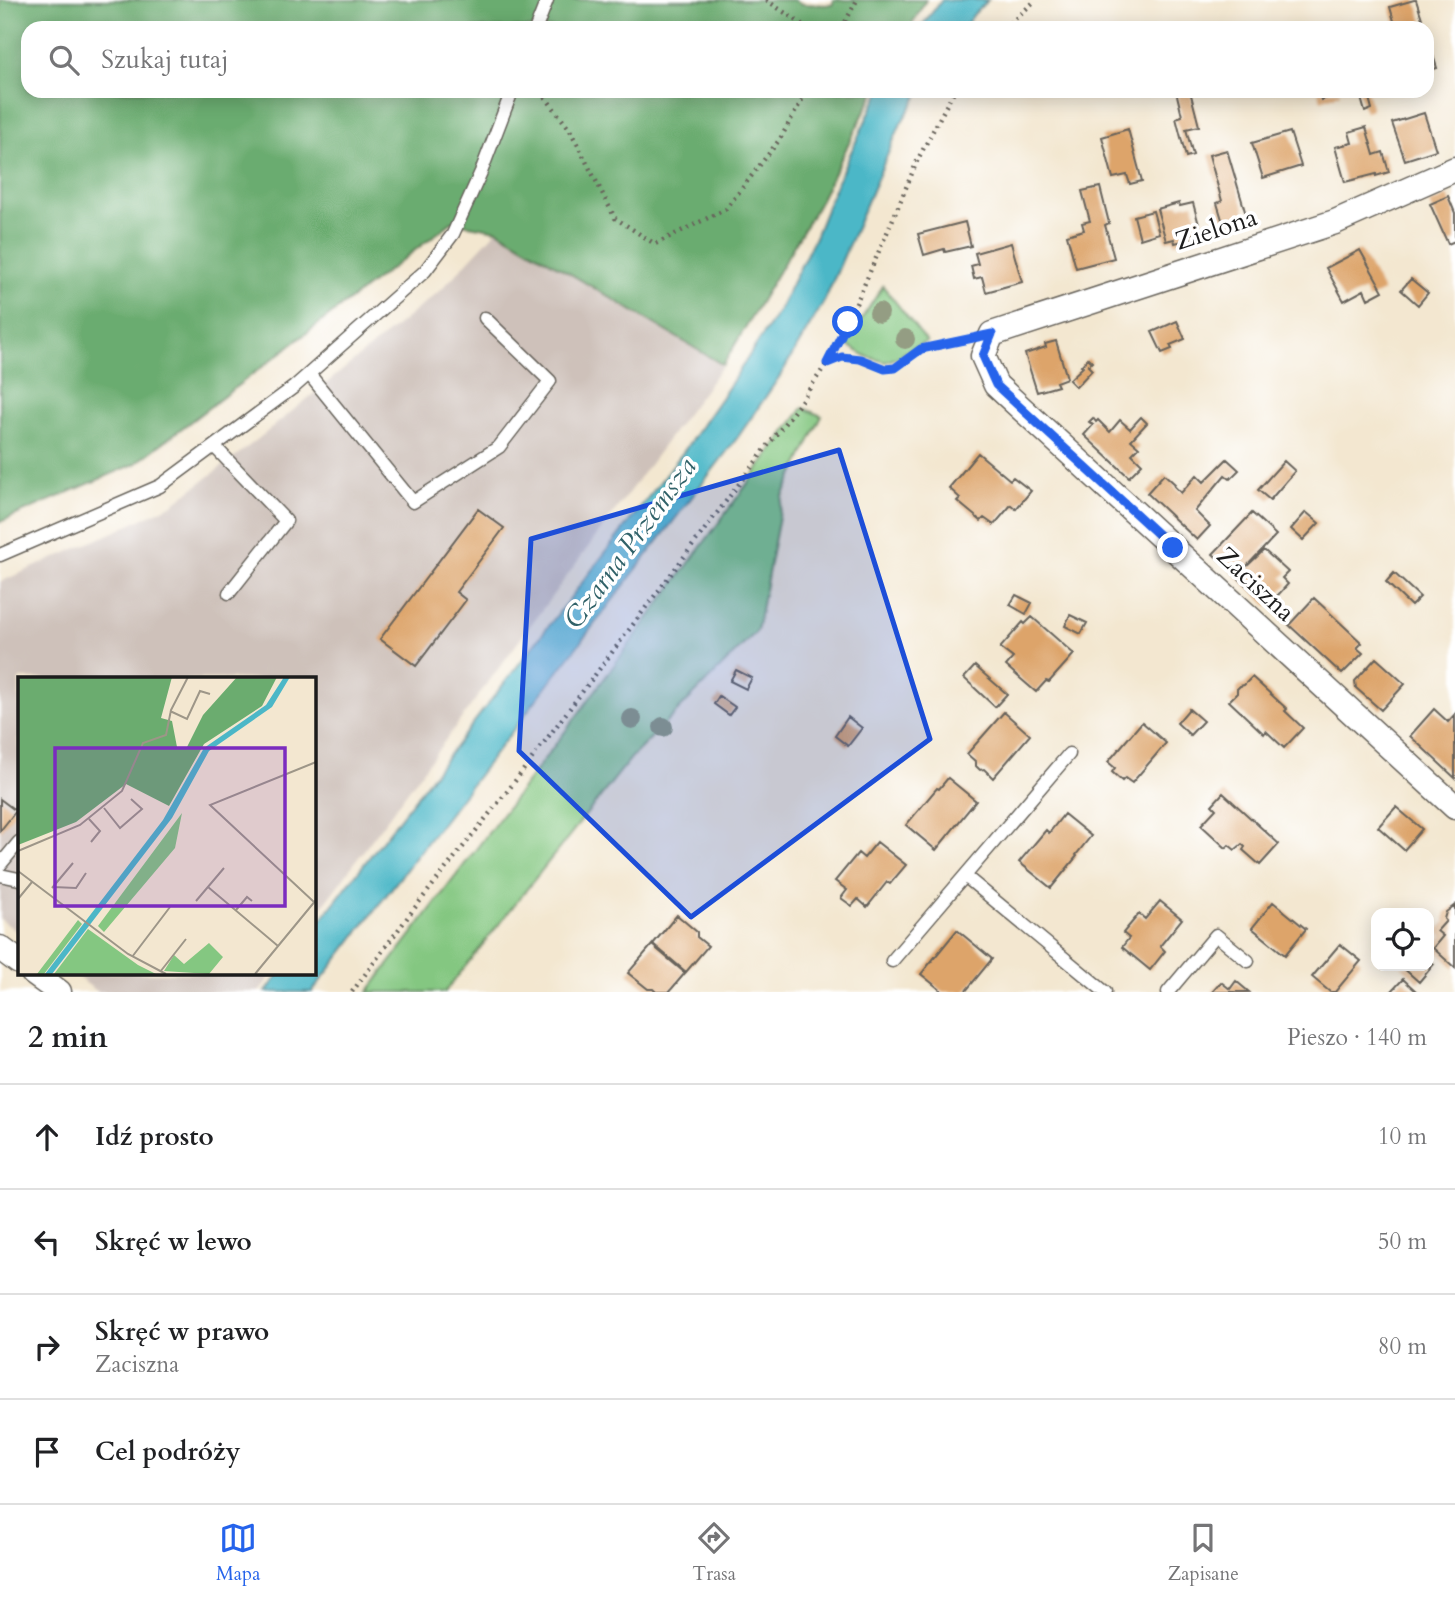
<!DOCTYPE html>
<html lang="pl">
<meta charset="utf-8">
<style>
:root{--surface:#fff;--page:#f2f2f2;--text:#202124;--muted:#757577;--line:#e0e0e0;--accent:#2563eb}
body{margin:0;font-family:Cardo,serif;background:var(--page);color:var(--text)}
.controls{position:absolute;right:21px;bottom:21px;display:grid;overflow:hidden;border-radius:14px;box-shadow:0 4px 18px #0003}
.controls button{width:63px;height:63px;display:grid;place-items:center;padding:0;border:0;border-bottom:2px solid var(--line);background:var(--surface);color:var(--text);font:35px sans-serif}
.stop{position:absolute;width:21px;height:21px;margin:-16px;border:5px solid #2563eb;border-radius:50%;background:#fff}
.stop.end{background:#2563eb;border-color:#fff;box-shadow:0 2px 7px #0008}
.list{margin:0;padding:0;list-style:none}
h2{display:flex;justify-content:space-between;align-items:center;height:91px;margin:0;padding:0 28px;font-size:30px}
h2 small{font-size:23px;font-weight:400;color:var(--muted)}
.list li{display:grid;grid-template-columns:46px 1fr auto;gap:21px;align-items:center;box-sizing:border-box;height:105px;padding:0 28px;border-top:2px solid var(--line)}
.list b{display:block;font-size:26px;white-space:nowrap}
.list p{margin:0;font-size:23px;white-space:nowrap;color:var(--muted)}
.list em{font-size:23px;font-style:normal;color:var(--muted)}
.icon{flex:none;width:38px;height:38px;fill:none;stroke:currentColor;stroke-width:2;stroke-linecap:round;stroke-linejoin:round}
.map{position:relative;flex:none;width:1455px;height:992px;overflow:hidden}
.search{position:absolute;background:var(--surface);box-shadow:0 4px 18px #0003;left:21px;right:21px;top:21px;height:77px;display:flex;align-items:center;gap:18px;box-sizing:border-box;padding:0 24px;border-radius:21px;color:var(--muted);font-size:26px}
.sheet{height:511px;background:var(--surface)}
nav{display:flex;justify-content:space-around;align-items:center;box-sizing:border-box;height:98px;border-top:2px solid var(--line);background:var(--surface);font-size:19px;color:var(--muted)}
nav a{display:grid;justify-items:center;gap:4px}
nav .on{color:var(--accent)}
.map>svg:first-child{display:block}
</style>
<div class="map">
<svg width="1455" height="992" viewBox="0 0 1455 992">
<rect width="100%" height="100%" fill="#fff"/>
<filter id="ink" filterUnits="userSpaceOnUse"><feTurbulence type="fractalNoise" baseFrequency=".0143" numOctaves="2"/><feDisplacementMap in="SourceGraphic" scale="14" xChannelSelector="R" yChannelSelector="G"/><feConvolveMatrix kernelMatrix="1 2 1 2 8 2 1 2 1" color-interpolation-filters="sRGB"/></filter>
<filter id="wash" filterUnits="userSpaceOnUse"><feTurbulence type="fractalNoise" baseFrequency=".00686" numOctaves="4" result="noise"/><feDisplacementMap in="SourceGraphic" scale="28" xChannelSelector="R" yChannelSelector="G"/><feGaussianBlur stdDeviation="1.57" result="paint"/><feColorMatrix in="noise" values="0 0 0 0 0 0 0 0 0 0 0 0 0 0 0 0 0 1.4 0 .05"/><feComposite in="paint" operator="in"/></filter>
<g filter="url(#wash)">
<rect width="100%" height="100%" fill="#f3e7d0"/>
<!-- industrial -->
<path fill="#cec1ba" d="M497,230L723,365L313,919V679H19V933L0,919V582L121,529L173,504L258,439L442,289Z
M72,973H273L259,992H98Z"/>
<!-- green -->
<path fill="#84c781" stroke="#50724e" stroke-width="2" d="M883,286L927,342L913,347L898,357L886,362L868,357L845,344Z
M803,408L822,416L783,496L757,631L632,757L445,992H368L570,725Z"/>
<!-- forest -->
<path fill="#6bac6f" stroke="#446446" stroke-width="2" d="M0,0H794L802,4L832,5L834,0H926L910,28H28V91H875L818,205L723,365L497,230L452,222L135,464L0,522Z"/>
<!-- water -->
<path fill="#4bb7c7" stroke="#346a72" stroke-width="2" d="M942,0H988L974,14L964,28H920Z
M881,91H921L901,123L825,300L780,376L738,437L312,992H266L280,973H313V930L684,451L730,385L779,310L815,237L837,182L873,105Z"/>
<g id="blocks">
<!-- building -->
<path fill="#dda46b" d="M1414,0H1416L1425,28H1396L1390,7Z
M1427,36L1437,68L1427,71Z
M1176,91H1190L1199,126L1186,129L1193,155L1186,157L1176,118L1182,116Z
M1318,91H1339L1340,94L1321,100Z
M1359,91H1367L1372,109L1365,112Z
M1424,113L1436,150L1405,160L1392,123Z
M1366,127L1374,155L1383,152L1389,172L1376,176V174L1345,182L1335,147L1352,143L1349,132Z
M1128,129L1142,181L1130,184L1127,175L1113,178L1102,137Z
M1290,132L1301,166L1263,178L1252,143Z
M1227,150L1247,218L1224,226L1217,203L1222,201L1209,155Z
M1100,187L1109,223L1105,225L1114,258L1076,268L1067,235L1084,230L1082,223L1090,221L1082,191Z
M1448,196L1455,213V241L1448,244L1430,204Z
M1179,203L1180,206L1193,203L1201,232L1190,235L1191,239L1175,243L1174,239L1166,241L1157,209Z
M1153,211L1159,233L1140,239L1134,216Z
M965,222L971,246L945,252L944,249L924,255L918,234Z
M1011,243L1022,282L986,292L982,277L974,279L971,266L978,264L975,253Z
M1360,250L1383,291L1368,299L1364,290L1344,301L1326,268Z
M1411,279L1428,293L1418,305L1401,290Z
M1177,321L1185,339L1170,345L1172,349L1162,353L1152,332Z
M1056,341L1067,378L1056,382L1058,386L1037,392L1025,354L1046,347L1045,344Z
M1088,358L1092,362L1088,366L1092,370L1076,387L1069,380L1083,367L1081,366Z
M1141,417L1147,423L1131,440L1139,447L1132,454L1142,464L1129,477L1084,435L1093,425L1089,422L1093,418L1096,422L1098,420L1110,432L1120,420L1130,429Z
M978,453L1010,480L1013,477L1031,491L1016,509L1011,505L994,525L984,518L981,521L957,501L960,498L949,488Z
M1227,459L1239,470L1230,479L1225,475L1195,511L1210,526L1197,540L1147,493L1164,474L1175,484L1174,486L1181,493L1197,475L1204,482Z
M1284,461L1295,471L1270,500L1258,490Z
M478,509L504,528L456,592L466,600L416,666L380,639Z
M1306,512L1319,523L1303,540L1291,529Z
M1252,513L1276,535L1245,568L1264,550L1288,572L1282,578L1288,584L1268,606L1213,554Z
M1394,573L1420,597L1411,606L1386,582Z
M1016,595L1032,603L1026,614L1010,605Z
M1314,598L1362,643L1357,648L1363,653L1342,674L1289,625Z
M1070,615L1087,623L1081,634L1065,626Z
M1032,617L1074,654L1049,682L1046,681L1036,692L1006,666L1013,658L1000,648L1023,622L1025,624Z
M1376,658L1405,684L1381,710L1356,688L1355,681Z
M975,666L1007,694L995,707L964,678Z
M736,670L752,678L746,689L730,681Z
M1252,677L1287,709L1285,711L1303,728L1284,748L1266,731L1264,734L1229,701L1237,693V689L1240,686L1244,685Z
M719,696L735,707L729,715L714,704Z
M1189,709L1203,721L1190,735L1177,723Z
M1434,709L1448,722L1455,714V778L1410,736Z
M1004,712L1030,735L993,778L984,769L980,770L976,766V762L967,754Z
M848,717L862,728L848,746L835,736Z
M1142,722L1166,743L1132,783L1125,778L1122,781L1112,772L1115,768L1108,762Z
M948,778L976,801L936,850L906,825L937,788L939,789Z
M1223,793L1279,844L1260,865L1243,850L1245,847L1242,844L1235,850L1229,845L1226,848L1201,825L1216,809L1212,805Z
M0,799L16,811L0,831Z
M1396,807L1422,829L1404,850L1378,827Z
M1064,814L1091,836L1076,855L1077,856L1051,888L1019,862L1046,830L1049,833Z
M877,842L906,865L890,884L887,882L867,907L858,899L852,906L841,898L847,890L835,881L858,853L864,858Z
M1160,901L1182,919L1160,946L1165,951L1150,970L1122,947L1129,938L1123,933L1139,914L1145,919Z
M1273,902L1306,929L1285,955L1252,928Z
M1455,905V968L1433,948L1443,936L1437,931L1446,921L1444,919L1446,912Z
M677,915L697,932V937L708,946L686,972L653,944Z
M957,930L992,959L965,992H943L921,974Z
M1340,944L1361,961L1335,992H1330L1312,977Z
M652,945L685,973L669,992H656L653,989H648L628,973Z
M1429,959L1434,964L1419,982L1401,966H1429Z
M1403,979L1417,992H1391Z
M1236,981L1249,992H1212L1221,982L1230,989Z"/>
</g>
</g>
<g filter="url(#ink)">
<use href="#blocks" fill-opacity="0" stroke="#67635b" stroke-width="2"/>
<g fill="none" stroke-linecap="round" stroke-linejoin="round">
<!-- lane casing -->
<g stroke="#67635b" stroke-width="15">
<path id="lane" d="M536,28L547,0
M309,374L413,502L499,447L550,381L485,318
M214,446L286,521L229,593
M0,555L160,486L294,387L425,271L453,234L481,172L512,91
M0,865L19,842
M0,875L19,879
M965,876L1105,992
M892,961L1069,754
M1168,992L1216,935L1248,961"/>
</g>
<!-- street casing -->
<g stroke="#67635b" stroke-width="27">
<path id="street" d="M1455,169L1335,222L992,334L983,356L996,385L1455,807
M0,948L19,962
M33,973L59,992"/>
</g>
<!-- path -->
<path stroke="#67635b" stroke-width="4.5" stroke-dasharray="2 5" stroke-linecap="butt" d="M766,0L808,28
M842,28L857,0
M1005,28L1036,0
M541,91L570,130L615,218L655,244L726,209L780,139L807,91
M828,363L842,357L860,359L885,369L895,368L921,349L963,340
M352,992L413,910L509,789L797,407L827,363L848,322L890,226L918,159L954,91"/>
<!-- lane -->
<use href="#lane" stroke="#fff" stroke-width="12"/>
<!-- street -->
<use href="#street" stroke="#fff" stroke-width="24"/>
</g>
<!-- trees -->
<g fill="#949d83">
<circle cx="879" cy="313" r="10"/>
<circle cx="905" cy="339" r="10"/>
<circle cx="632" cy="719" r="10"/>
<circle cx="663" cy="727" r="10"/>
</g>
</g>
<g fill="none" stroke-linecap="round" stroke-linejoin="round" filter="url(#ink)">
<!-- route -->
<path stroke="#2563eb" stroke-width="9" d="M848,322L827,363L842,357L860,359L885,369L895,368L921,349L992,334L983,356L996,385L1173,548"/>
</g>
<!-- marked area -->
<path fill="#1d4ed8" fill-opacity="0.2" stroke="#1d4ed8" stroke-width="5" stroke-linejoin="round" d="M839,450L930,739L691,917L519,751L531,539Z"/>
<g text-anchor="middle" dominant-baseline="central" stroke-width="7" stroke-linejoin="round" paint-order="stroke">
<!-- street labels -->
<g font-size="26" fill="#1c1c1c" stroke="#fff">
<text transform="translate(1216 229) rotate(-18)">Zielona</text>
<text transform="translate(1256 584) rotate(43)">Zaciszna</text>
</g>
<!-- water labels -->
<g font-size="28" font-style="italic" fill="#316269" stroke="#fff">
<text transform="translate(630 543) rotate(-54)">Czarna Przemsza</text>
</g>
</g>
<!-- overview -->
<g transform="translate(18 677)">
<rect width="298" height="298" fill="#f3e7d0"/>
<path d="M164,136L157,171L86,255L80,249ZM60,243L64,247L26,297H19ZM70,252L120,288L138,297H36ZM191,266L205,280L191,297L146,294L156,278L166,287Z" fill="#84c781"/>
<path d="M0,0H154L143,41L154,44L159,70L168,72L185,38L219,0H259L244,29L186,67L151,129L108,107L58,145L0,168Z" fill="#6bac6f"/>
<path d="M266,0H272L254,30L191,74L154,141L34,297H27L145,143L186,71L248,28Z" fill="#4bb7c7"/>
<path fill="none" stroke="#9d9688" stroke-width="2" d="M152,34L169,42L182,14L192,17M86,131L102,151L124,132L113,122M71,142L82,154L73,165M0,174L62,148L104,114L125,66L148,58L153,33L170,0M0,194L110,277L148,297M35,210L58,211L68,196M190,210L260,269M34,211L55,186M0,222L14,205M178,224L206,191M296,225L192,128L298,85M218,233L229,220L234,224M114,280L152,230M142,295L168,262M237,297L298,223"/>
<path fill="#7b2cbf" fill-opacity="0.15" stroke="#7b2cbf" stroke-width="3.5" d="M37,71H267V229H37Z"/>
<rect width="298" height="298" fill="none" stroke="#1c1c1c" stroke-width="3.5"/>
</g>
</svg>
<div class="controls">
<button><svg class="icon" aria-label="locate" viewBox="0 0 24 24"><circle cx="12" cy="12" r="6"/><path d="M12 2v4M12 18v4M2 12h4M18 12h4"/></svg></button>
</div>
<div class="stop" style="left:848px;top:322px"></div>
<div class="stop end" style="left:1173px;top:548px"></div>
<div class="search"><svg class="icon" aria-label="search" viewBox="0 0 24 24"><circle cx="10" cy="10" r="6"/><path d="M15 15l6 6"/></svg>Szukaj tutaj</div>
</div>
<section class="sheet">
<h2>2 min<small>Pieszo · 140 m</small></h2>
<ul class="list">
<li><svg class="icon" aria-label="ahead" viewBox="0 0 24 24"><path d="M12 20V5M6 11l6-6 6 6"/></svg><div><b>Idź prosto</b></div><em>10 m</em></li>
<li><svg class="icon" aria-label="left" viewBox="0 0 24 24"><path d="M17 20v-9H6M10 6l-5 5 5 5"/></svg><div><b>Skręć w lewo</b></div><em>50 m</em></li>
<li><svg class="icon" aria-label="right" viewBox="0 0 24 24"><path d="M7 20v-9h11M14 6l5 5-5 5"/></svg><div><b>Skręć w prawo</b><p>Zaciszna</p></div><em>80 m</em></li>
<li><svg class="icon" aria-label="arrive" viewBox="0 0 24 24"><path d="M6 21V4h12l-3 4 3 4H6"/></svg><div><b>Cel podróży</b></div></li>
</ul>
</section>
<nav>
<a class="on"><svg class="icon" aria-label="map" viewBox="0 0 24 24"><path d="M3 6l6-2 6 2 6-2v14l-6 2-6-2-6 2zM9 4v14M15 6v14"/></svg>Mapa</a>
<a><svg class="icon" aria-label="directions" viewBox="0 0 24 24"><path d="M12 3l9 9-9 9-9-9zM9 14v-3h6M13 9l2 2-2 2"/></svg>Trasa</a>
<a><svg class="icon" aria-label="saved" viewBox="0 0 24 24"><path d="M7 4h10v16l-5-4-5 4z"/></svg>Zapisane</a>
</nav>
